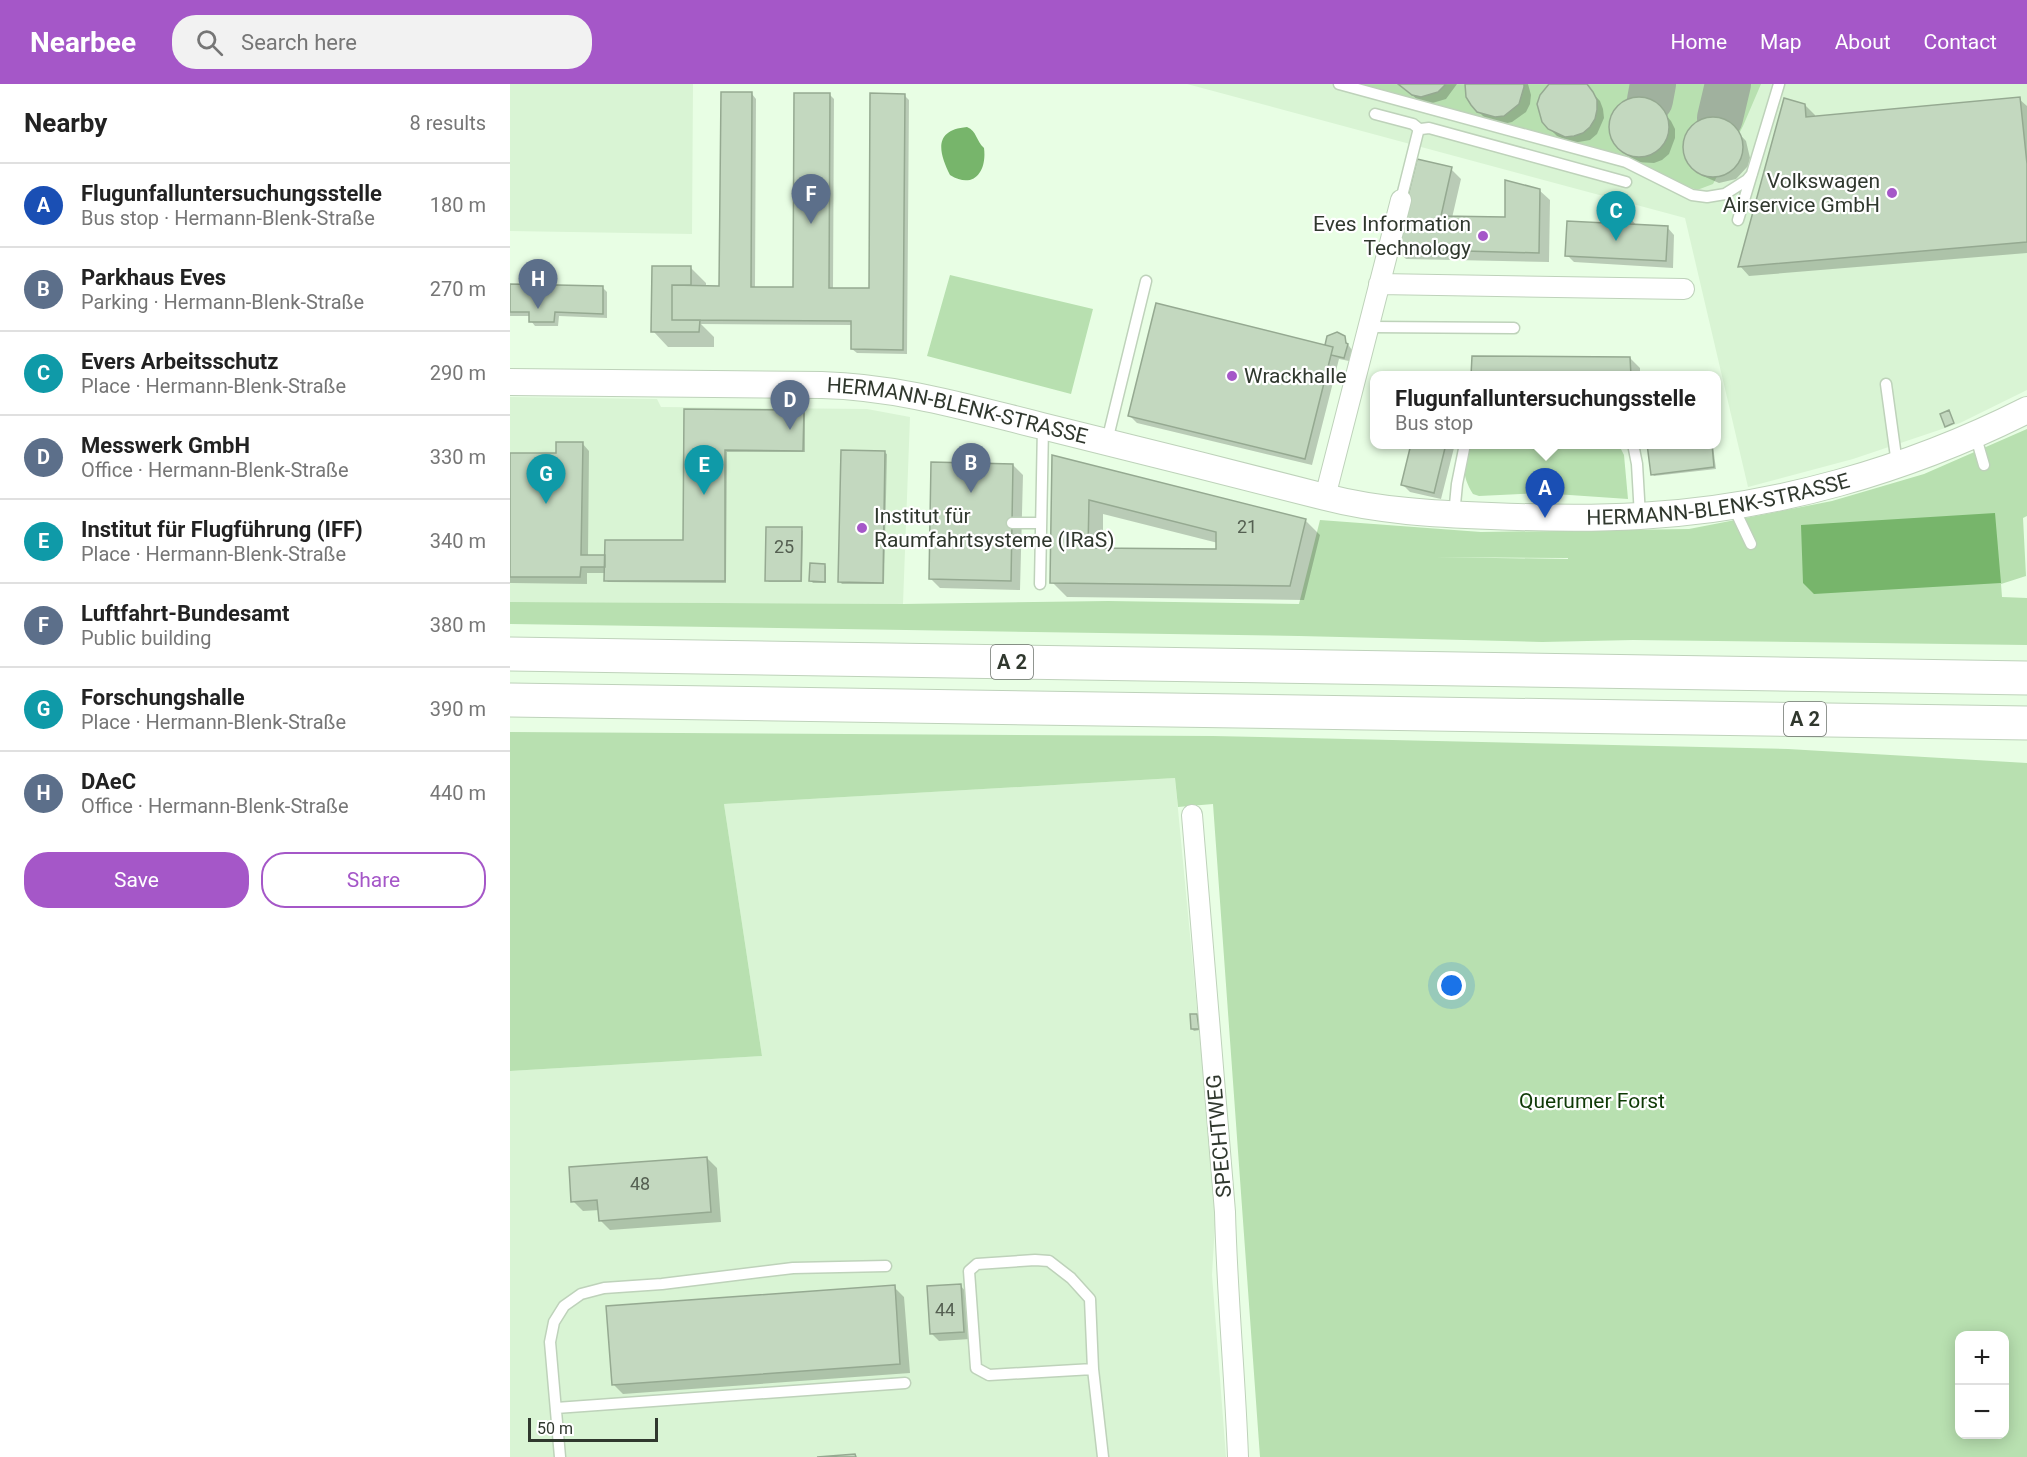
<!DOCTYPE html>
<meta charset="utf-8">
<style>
:root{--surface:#fff;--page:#f2f2f2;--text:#222;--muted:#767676;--line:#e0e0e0;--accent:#a557c8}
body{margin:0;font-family:Roboto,sans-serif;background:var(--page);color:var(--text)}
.controls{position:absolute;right:18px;bottom:18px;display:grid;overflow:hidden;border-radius:12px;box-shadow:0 3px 15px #0003}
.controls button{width:54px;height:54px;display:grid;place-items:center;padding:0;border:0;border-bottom:2px solid var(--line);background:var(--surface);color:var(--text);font:30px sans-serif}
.scale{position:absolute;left:18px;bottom:15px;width:130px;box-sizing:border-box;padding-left:6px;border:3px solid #30382e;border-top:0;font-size:16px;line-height:21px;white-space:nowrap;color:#30382e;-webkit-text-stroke:4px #fff;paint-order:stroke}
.you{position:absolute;left:942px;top:902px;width:21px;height:21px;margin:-15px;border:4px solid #fff;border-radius:50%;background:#1a73e8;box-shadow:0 0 0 9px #1a73e833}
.badge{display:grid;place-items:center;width:39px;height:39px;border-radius:50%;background:var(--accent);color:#fff;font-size:20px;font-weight:700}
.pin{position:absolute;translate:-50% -50px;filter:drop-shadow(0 2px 3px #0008)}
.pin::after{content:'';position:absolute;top:32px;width:21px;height:18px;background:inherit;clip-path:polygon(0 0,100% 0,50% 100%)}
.popup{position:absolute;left:860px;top:287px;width:351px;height:78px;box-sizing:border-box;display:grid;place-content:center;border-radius:12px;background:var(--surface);filter:drop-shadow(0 2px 4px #0005);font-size:20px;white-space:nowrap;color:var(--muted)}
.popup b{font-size:22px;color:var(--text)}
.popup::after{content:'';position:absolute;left:50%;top:100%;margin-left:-12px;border:12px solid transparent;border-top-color:var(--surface)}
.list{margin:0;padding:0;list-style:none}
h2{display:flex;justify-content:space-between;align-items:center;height:78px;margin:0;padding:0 24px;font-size:26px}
h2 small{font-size:20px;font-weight:400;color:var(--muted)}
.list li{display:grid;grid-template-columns:39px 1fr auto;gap:18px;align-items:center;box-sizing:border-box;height:84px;padding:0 24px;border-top:2px solid var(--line)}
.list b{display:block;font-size:22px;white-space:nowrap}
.list p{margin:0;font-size:20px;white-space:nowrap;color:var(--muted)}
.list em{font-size:20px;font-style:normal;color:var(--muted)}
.actions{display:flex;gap:12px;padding:18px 24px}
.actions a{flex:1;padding:14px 0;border:2px solid var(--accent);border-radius:24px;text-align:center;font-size:21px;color:var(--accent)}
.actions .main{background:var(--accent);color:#fff}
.icon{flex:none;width:33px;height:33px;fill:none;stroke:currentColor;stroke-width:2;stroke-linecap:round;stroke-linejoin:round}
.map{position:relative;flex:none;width:1517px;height:1373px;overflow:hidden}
header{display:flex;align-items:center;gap:36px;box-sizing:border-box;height:84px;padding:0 30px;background:var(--accent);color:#fff}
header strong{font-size:28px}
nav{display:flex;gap:33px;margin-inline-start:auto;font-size:21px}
.search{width:420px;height:54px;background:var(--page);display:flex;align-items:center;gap:15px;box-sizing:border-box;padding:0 21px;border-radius:24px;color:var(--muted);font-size:22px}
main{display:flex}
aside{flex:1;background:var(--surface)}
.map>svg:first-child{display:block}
</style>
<header>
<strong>Nearbee</strong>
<div class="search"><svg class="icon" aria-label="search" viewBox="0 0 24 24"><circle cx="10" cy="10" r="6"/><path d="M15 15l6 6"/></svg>Search here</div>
<nav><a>Home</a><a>Map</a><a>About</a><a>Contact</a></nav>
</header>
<main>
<aside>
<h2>Nearby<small>8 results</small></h2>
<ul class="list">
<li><span class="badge" style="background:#1a4fb4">A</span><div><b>Flugunfalluntersuchungsstelle</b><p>Bus stop · Hermann-Blenk-Straße</p></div><em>180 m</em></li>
<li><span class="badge" style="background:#5c6f8a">B</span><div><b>Parkhaus Eves</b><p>Parking · Hermann-Blenk-Straße</p></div><em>270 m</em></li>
<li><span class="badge" style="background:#0f9aa8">C</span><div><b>Evers Arbeitsschutz</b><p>Place · Hermann-Blenk-Straße</p></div><em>290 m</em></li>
<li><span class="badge" style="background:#5c6f8a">D</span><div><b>Messwerk GmbH</b><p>Office · Hermann-Blenk-Straße</p></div><em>330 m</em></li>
<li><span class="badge" style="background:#0f9aa8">E</span><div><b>Institut für Flugführung (IFF)</b><p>Place · Hermann-Blenk-Straße</p></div><em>340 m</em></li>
<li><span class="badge" style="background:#5c6f8a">F</span><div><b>Luftfahrt-Bundesamt</b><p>Public building</p></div><em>380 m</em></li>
<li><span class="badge" style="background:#0f9aa8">G</span><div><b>Forschungshalle</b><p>Place · Hermann-Blenk-Straße</p></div><em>390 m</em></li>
<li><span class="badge" style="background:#5c6f8a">H</span><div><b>DAeC</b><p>Office · Hermann-Blenk-Straße</p></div><em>440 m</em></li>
</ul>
<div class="actions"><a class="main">Save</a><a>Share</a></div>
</aside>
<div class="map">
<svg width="1517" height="1373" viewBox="0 0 1517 1373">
<rect width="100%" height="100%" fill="#e8fee4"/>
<!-- built -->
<path fill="#d9f4d4" d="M0,0H183L182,150L0,147Z
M677,0H1517V306L1450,339L1343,375L1238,403L1175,134Z
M0,313L147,315L151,323L357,325L400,333L393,520L0,518Z
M665,694L706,1123L702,1191L716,1373H0V987L252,972L214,720Z"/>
<!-- green -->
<path fill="#b8e0b0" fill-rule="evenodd" d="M847,0H1251L1233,42L1203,100L1187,106L1159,95L1136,82L1084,63Z
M440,191L583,225L561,310L417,272Z
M1517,345V432L1513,434L1516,492L1491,500L1492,513L1517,514V561L1123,556L1032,558L789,552L0,540V518L393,520L598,517L789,520L810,436L971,448L1179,445L1322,417L1414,390ZM923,473L1058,474V475Z
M961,361H1109L1114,371L1118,415L1045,410V393H1033L1032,409L969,412L963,410C953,395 950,376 961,361Z
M0,648L703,652L1278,665L1517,679V1373H750L703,720L668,723L665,694L214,720L252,972L0,987ZM1450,1252H1494V1350H1450Z"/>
<!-- water -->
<path fill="#77b56b" d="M457,43C467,47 466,57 474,64C477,87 464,106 440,91C428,67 424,46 457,43Z
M1485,429L1491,499L1304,510L1293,499L1291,441Z"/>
<!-- shadow -->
<path fill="#0003" fill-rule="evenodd" d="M890,0H947L936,15L919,20L910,18Z
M957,0H1018L1021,11L1020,20L1016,28L1002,38L993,40L976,35L962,21Z
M1042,0H1074L1090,17L1093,25L1094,34L1087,50L1080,56L1063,59L1047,52L1039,44Z
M242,10L246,15L245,204H284L320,11L324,15L323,205H360L394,11L399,16L397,270L347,269L342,265L343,241L191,240L204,253V263H158L143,247V184H181L196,199V203H211Z
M1509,15L1517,22V169L1239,192L1230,182L1295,21L1305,31V34Z
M1122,16L1139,17L1147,21L1161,37L1165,45V54L1159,70L1152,76L1144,79L1126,78L1119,74L1105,58L1101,50L1100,41L1102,33L1114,19Z
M1197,35L1214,37L1222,42L1236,57L1240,74L1238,82L1226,95L1209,99L1193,92L1179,77L1175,60L1177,52L1189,39Z
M941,85L951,95L942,134L996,135L1029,106L1040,116L1039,178L896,175L886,165Z
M1120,134L1127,142L1157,143L1164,151L1163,184L1064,178L1057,171L1098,140Z
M0,202L93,204L97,208V234L49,232L48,242H25L21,237V232H0Z
M831,251L842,266L839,277L829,275L802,381L627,339L620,332L821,264L817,260Z
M1120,274L1130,284V292H963Z
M176,327L293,328L295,329V368H217L216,499L98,498L96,496V489H77V500L0,499V371H47L72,359L79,367L78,473H96L175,458Z
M902,360H945L931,415L900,408L892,400Z
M1201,361L1203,362L1206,385L1144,392L1142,390Z
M375,369L377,370L374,500H332L330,498Z
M543,372L795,436L810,451L794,516L557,513L542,498ZM593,430L708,459V467L593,466Z
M503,381L513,391L510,506L430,504L420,494Z
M291,445L293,447L292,498H259L257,496Z
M315,481L316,483V499H303L301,497Z
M687,931L689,933L690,946L684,947L682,945Z
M197,1074L207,1084L211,1138L100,1146L90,1136V1126L73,1127L63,1117Z
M450,1201L457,1209L460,1255L429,1257L421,1249Z
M384,1203L394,1213L400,1289L113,1310L103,1300Z"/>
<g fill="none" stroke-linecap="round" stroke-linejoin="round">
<!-- taxiway -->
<path stroke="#a0b19e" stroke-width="46" d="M1140,16L1143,0
M1210,34L1218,0"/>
</g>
<!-- building -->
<path fill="#c3d8bf" stroke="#95a991" stroke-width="1.5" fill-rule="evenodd" d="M888,0H936L928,8L911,13L902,11Z
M955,0H1014V3L1009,20L994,32L985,33L967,28L961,21L956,13Z
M1039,0H1077L1083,8L1087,16V26L1085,35L1080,43L1073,49L1064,52L1055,53L1038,45L1032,38L1027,20L1030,11Z
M211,8H242L241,203H283L284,9H320L319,204H359L360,9L395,10L393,266L341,265V237L162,236V201L209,202Z
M1510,13L1517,80V158L1228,183L1274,14L1295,20L1296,33Z
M1099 43a30 30 0 1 1 60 0a30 30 0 1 1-60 0Z
M1173 63a30 30 0 1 1 60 0a30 30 0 1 1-60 0Z
M907,75L942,83L931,132L995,133V96L1030,105L1029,169L885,165Z
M1097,132L1120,133V140L1158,142L1156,177L1055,172L1057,137L1096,139Z
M142,182H181V201H162V236H190L189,248H141Z
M0,200L93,202V230L45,228L44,238H19V228H0Z
M646,219L823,263L795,375L618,332Z
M827,248L835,252L836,259L838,260L834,274L821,271L823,263L815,261L817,252Z
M962,272L1120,273L1121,292H961Z
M174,325L294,326L293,367L215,366V497H94L95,456H173Z
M1439,326L1444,339L1435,343L1430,330Z
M46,358H73L71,471H95V483H71L70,493H0V369H46Z
M901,360H936L924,409L891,401Z
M1137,360H1202L1204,383L1141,391Z
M331,366L375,367L373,499L328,498Z
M542,371L796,435L780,502L540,499ZM579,416L706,448V465L578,464Z
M421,378L503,380L501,497L419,495Z
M256,443H292L291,497H255Z
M300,479L315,480V498L299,497Z
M680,930H687L689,945H681Z
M197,1073L201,1128L89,1137L87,1116L61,1118L59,1083Z
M451,1200L454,1248L420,1250L417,1202Z
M385,1201L390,1280L102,1301L96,1222Z
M345,1370L346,1373H307Z"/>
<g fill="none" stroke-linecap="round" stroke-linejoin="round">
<!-- service casing -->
<g stroke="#bed2ba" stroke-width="13">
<path id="service" d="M829,0L1116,78L1182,111L1197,113L1215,110L1237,96L1242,90
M865,30L903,40L908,44V48
M891,116L908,48L911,45L919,44L1116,98
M1228,136L1269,0
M859,243L1004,244
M1376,300L1387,380
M1465,350L1474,381
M597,357L636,197
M1123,360L1127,380L1130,432
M1223,422L1241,460
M944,431L947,400L955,360
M502,439H531
M530,500L533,342
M583,1285L479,1291L466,1284L459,1187L467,1180L525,1176L539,1177L561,1194L580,1215L583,1285L593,1373
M46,1324L395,1299
M50,1373L40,1258L44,1238L54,1222L71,1210L94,1204L152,1200L283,1184L376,1182"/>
</g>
<!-- minor casing -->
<g stroke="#bed2ba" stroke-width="22">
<path id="minor" d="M869,200L1174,205
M815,413L891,116
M682,731L715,1128C717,1210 725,1291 728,1373"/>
</g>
<!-- tertiary casing -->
<g stroke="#bed2ba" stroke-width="28">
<g id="tertiary">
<path id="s1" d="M0,298L312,301C388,303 459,324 532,342C626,365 721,389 815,413C869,427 925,430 981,432C1031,434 1081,435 1130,432C1263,425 1398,386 1517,326"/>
</g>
</g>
<!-- motorway casing -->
<g stroke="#bed2ba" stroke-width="35">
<path id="motorway" d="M0,570L1517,594
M0,616L1517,639"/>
</g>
<!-- service -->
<use href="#service" stroke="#fff" stroke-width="10"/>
<!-- minor -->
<use href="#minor" stroke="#fff" stroke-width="20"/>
<!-- tertiary -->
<use href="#tertiary" stroke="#fff" stroke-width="26"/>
<!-- motorway -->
<use href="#motorway" stroke="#fff" stroke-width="33"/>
</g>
<!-- markers -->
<g fill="#a557c8" stroke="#fff" stroke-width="2">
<circle cx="1382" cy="109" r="6"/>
<circle cx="973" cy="152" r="6"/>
<circle cx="722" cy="292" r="6"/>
<circle cx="352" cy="444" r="6"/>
</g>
<g text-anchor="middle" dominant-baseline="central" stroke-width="4.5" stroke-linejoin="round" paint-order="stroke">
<!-- number labels -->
<g font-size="18" fill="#556052">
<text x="737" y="442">21</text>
<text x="274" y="462">25</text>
<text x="130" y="1099">48</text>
<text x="435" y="1225">44</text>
</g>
<!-- shield labels -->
<g fill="#fff" stroke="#6e746d" stroke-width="1.5">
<rect x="481" y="561" width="42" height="34" rx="4.5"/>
<rect x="1274" y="618" width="42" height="34" rx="4.5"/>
</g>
<g font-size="20" font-weight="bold" fill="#30382e">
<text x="502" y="578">A 2</text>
<text x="1295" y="635">A 2</text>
</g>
<!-- poi labels -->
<g font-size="21" fill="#30382e" stroke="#fff" text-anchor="end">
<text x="1370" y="97">Volkswagen<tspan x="1370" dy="24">Airservice GmbH</tspan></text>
<text x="961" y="140">Eves Information<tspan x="961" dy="24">Technology</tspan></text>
<text x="734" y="292" text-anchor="start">Wrackhalle</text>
<text x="364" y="432" text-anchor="start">Institut für<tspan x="364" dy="24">Raumfahrtsysteme (IRaS)</tspan></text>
</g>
<!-- street labels -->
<g font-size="21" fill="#30382e" stroke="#fff">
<text stroke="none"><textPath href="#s1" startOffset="450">HERMANN-BLENK-STRASSE</textPath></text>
<text stroke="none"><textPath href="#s1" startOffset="1224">HERMANN-BLENK-STRASSE</textPath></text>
<text transform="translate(709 1052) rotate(-95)">SPECHTWEG</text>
</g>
<!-- park labels -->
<g font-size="21" fill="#0f3a06" stroke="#fff">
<text x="1082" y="1017">Querumer Forst</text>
</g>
</g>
</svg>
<div class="controls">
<button>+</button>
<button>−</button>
</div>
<div class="scale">50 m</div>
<div class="you"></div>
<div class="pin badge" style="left:1035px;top:434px;background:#1a4fb4">A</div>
<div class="popup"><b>Flugunfalluntersuchungsstelle</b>Bus stop</div>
<div class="pin badge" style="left:461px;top:409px;background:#5c6f8a">B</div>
<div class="pin badge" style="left:1106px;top:157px;background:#0f9aa8">C</div>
<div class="pin badge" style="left:280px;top:346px;background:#5c6f8a">D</div>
<div class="pin badge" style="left:194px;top:411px;background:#0f9aa8">E</div>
<div class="pin badge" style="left:301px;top:140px;background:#5c6f8a">F</div>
<div class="pin badge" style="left:36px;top:420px;background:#0f9aa8">G</div>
<div class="pin badge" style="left:28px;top:225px;background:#5c6f8a">H</div>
</div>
</main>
